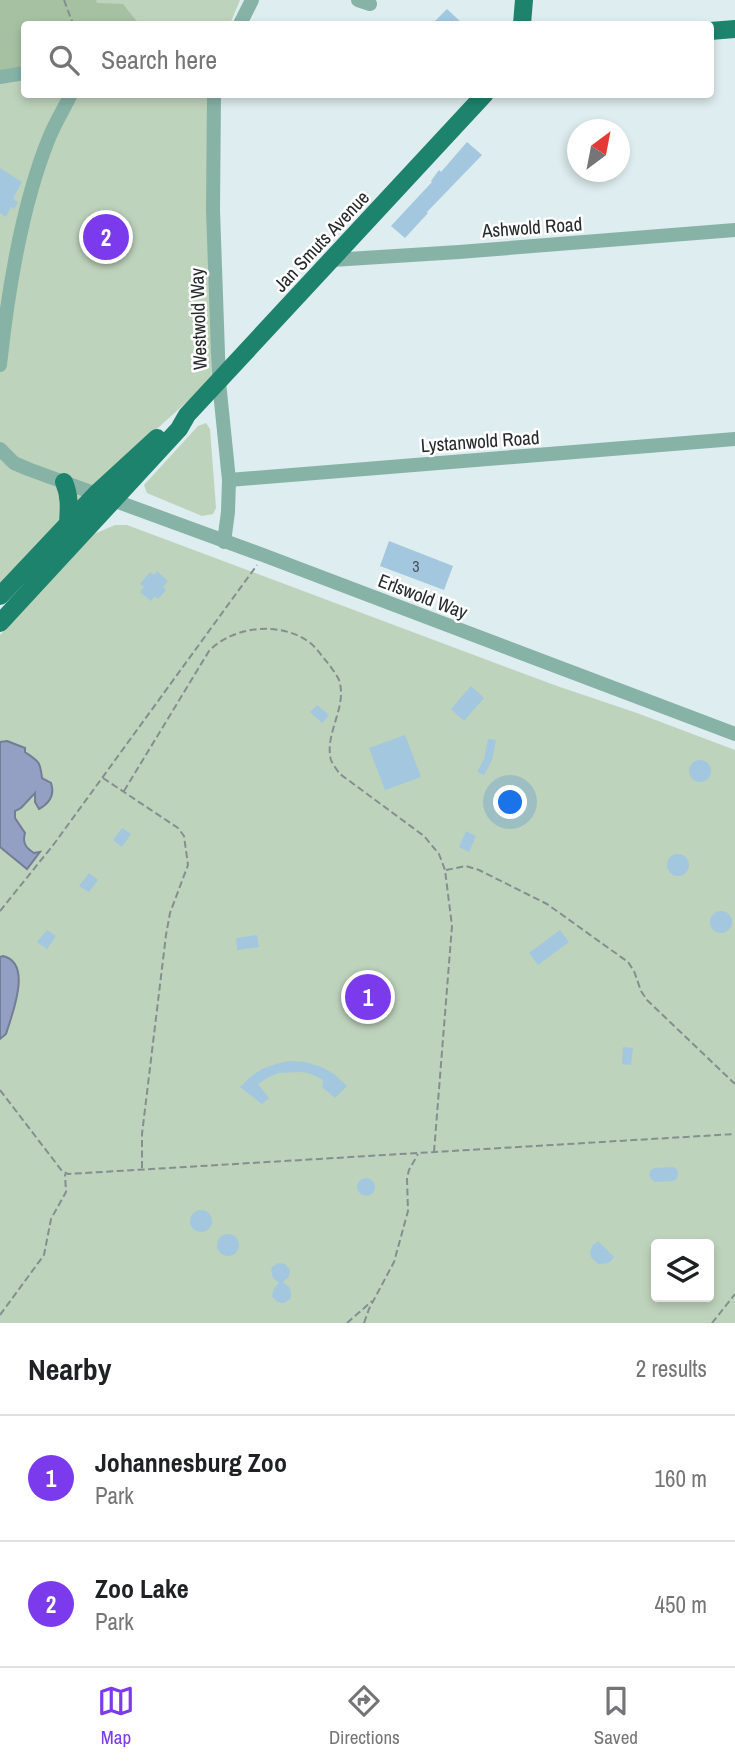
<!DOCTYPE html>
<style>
:root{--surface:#fff;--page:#f2f2f2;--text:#202124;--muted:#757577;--line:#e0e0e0;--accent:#7c3aed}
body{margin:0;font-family:"Archivo Narrow",sans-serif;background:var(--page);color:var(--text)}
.controls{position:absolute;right:21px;bottom:21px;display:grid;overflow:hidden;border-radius:7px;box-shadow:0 4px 10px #0003}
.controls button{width:63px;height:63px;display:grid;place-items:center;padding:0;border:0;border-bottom:2px solid var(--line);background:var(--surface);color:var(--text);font:35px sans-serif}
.compass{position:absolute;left:567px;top:119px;width:63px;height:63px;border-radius:50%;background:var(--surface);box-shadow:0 4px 10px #0003;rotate:32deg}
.you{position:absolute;left:511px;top:803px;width:24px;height:24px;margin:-18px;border:5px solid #fff;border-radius:50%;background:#1a73e8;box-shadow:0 0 0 10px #1a73e833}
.badge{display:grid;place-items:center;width:46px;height:46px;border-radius:50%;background:var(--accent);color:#fff;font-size:23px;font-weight:700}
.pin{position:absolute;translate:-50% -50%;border:4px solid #fff;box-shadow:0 2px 7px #0006}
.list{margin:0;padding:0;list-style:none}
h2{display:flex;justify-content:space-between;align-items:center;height:91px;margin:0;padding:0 28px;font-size:30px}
h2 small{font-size:23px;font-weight:400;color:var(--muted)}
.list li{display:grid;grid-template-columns:46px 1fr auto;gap:21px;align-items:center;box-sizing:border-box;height:126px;padding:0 28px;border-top:2px solid var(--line)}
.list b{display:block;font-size:26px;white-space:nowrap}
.list p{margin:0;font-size:23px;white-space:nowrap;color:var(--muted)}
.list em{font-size:23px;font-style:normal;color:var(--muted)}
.icon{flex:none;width:38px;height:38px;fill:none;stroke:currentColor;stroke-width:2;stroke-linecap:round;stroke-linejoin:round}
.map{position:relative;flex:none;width:735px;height:1323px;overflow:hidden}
.search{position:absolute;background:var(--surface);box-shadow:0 4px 10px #0003;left:21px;right:21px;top:21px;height:77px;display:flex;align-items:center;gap:18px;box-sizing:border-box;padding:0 24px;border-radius:7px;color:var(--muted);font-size:26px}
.sheet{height:343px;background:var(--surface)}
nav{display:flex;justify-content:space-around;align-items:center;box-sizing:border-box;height:98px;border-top:2px solid var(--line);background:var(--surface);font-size:19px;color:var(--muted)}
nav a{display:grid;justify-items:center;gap:4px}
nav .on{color:var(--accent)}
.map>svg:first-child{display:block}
</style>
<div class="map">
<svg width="735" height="1323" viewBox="0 0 735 1323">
<rect width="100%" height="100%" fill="#deedef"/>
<!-- green -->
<path fill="#bed3bc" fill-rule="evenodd" d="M0,0H240L230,24H24V94L211,95V380L97,483L0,588Z
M206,423L210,429L216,508L213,514L202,516L147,493L144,485L198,426Z
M115,525H127L135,528L557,686L637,713L735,750V1323H0V635L89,539L94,534ZM656,1244H709V1297H656Z"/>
<!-- forest -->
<path fill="#a5c1a2" d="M0,0H96L97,3L123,4L139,24H24V70L0,73Z"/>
<!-- water -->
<path fill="#94a0c3" stroke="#737d95" stroke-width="2" d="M7,741L25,748V752C39,762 40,761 42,778L51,783C55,795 50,803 39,809L35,802V793L21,808L15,811V818L25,833C22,843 26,848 34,853L40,852L27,869L0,847V742Z
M3,956C33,963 12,1014 6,1034L0,1039V957Z"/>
<!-- building -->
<path fill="#a2c7df" d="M447,9L463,24H432Z
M467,142L482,155L427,212L428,213L405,238L391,226L432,182L431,181L439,170L441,172Z
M0,168L22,182L13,198L18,203L14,209L11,207L6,217L0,213Z
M389,541L453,566L444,590L380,566Z
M157,571L168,581L163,587L166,590L158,599L155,596L151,601L140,592L144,587L140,584L150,572L154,575Z
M471,686L484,698L464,721L451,709Z
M317,705L329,715L322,723L310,712Z
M405,735L421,777L385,790L369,748Z
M488,739L496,740L492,760L484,775L477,772L484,759Z
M689 771a11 11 0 1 1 22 0a11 11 0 1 1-22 0Z
M122,828L131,834L122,847L113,840Z
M466,831L476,836L469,852L459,847Z
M667 865a11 11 0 1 1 22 0a11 11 0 1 1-22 0Z
M89,873L98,880L89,892L79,886Z
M710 922a11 11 0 1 1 22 0a11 11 0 1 1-22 0Z
M47,930L56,936L47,949L37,942Z
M560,930L569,942L538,965L529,953Z
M257,935L259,947L237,950L236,938Z
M623,1047L633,1048L631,1065L622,1064Z
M289,1061L305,1062L321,1067L334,1074L347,1086L335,1098L322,1087L323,1080L316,1076L304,1072L278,1073L267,1078L258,1084L269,1098L262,1104L240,1087L250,1077L262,1069L276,1064Z
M673,1167L677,1169L678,1174L677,1178L674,1181L655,1182L651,1179L649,1175L650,1171L654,1168Z
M357 1187a9 9 0 1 1 18 0a9 9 0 1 1-18 0Z
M190 1221a11 11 0 1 1 22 0a11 11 0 1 1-22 0Z
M217 1245a11 11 0 1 1 22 0a11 11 0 1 1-22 0Z
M598,1241L614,1257L609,1263L598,1264L591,1257L590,1252L592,1246Z
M278,1263L285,1264L290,1270L289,1277L283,1282L290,1288L291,1295L290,1299L284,1303L277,1302L272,1296L274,1288L279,1283L273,1278L271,1270L272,1267Z"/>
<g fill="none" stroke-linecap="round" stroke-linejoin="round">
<!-- path -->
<path stroke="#848f90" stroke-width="2" stroke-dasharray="7 3.5" stroke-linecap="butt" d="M64,0L73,24
M103,778L178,828L184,836L188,865L170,913L166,935L142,1134V1170
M124,791L209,651C233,626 280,621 309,642C316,647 321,655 327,662C331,667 336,674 339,680C348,707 324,733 331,760C333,765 337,770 340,774L424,836L439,854L445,870L452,926L434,1152
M446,870L466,866L479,870L547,904L628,962L634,971L641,991L647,1000L735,1084
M0,911L54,844L257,565
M0,1090L62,1171L68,1174L735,1134
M0,1315L44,1255L51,1219L66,1192L65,1174
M347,1323L372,1301
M364,1323L369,1309L394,1262L408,1211L407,1178L409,1170L418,1154
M712,1323L735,1294"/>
<!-- minor -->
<path stroke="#87b3a6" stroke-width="14" d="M358,0L370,4
M240,24L252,0
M0,77L24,73
M214,94L213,210L219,382L229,480L228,512L224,542
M332,260L459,252L735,230
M0,365C8,290 21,207 49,138C55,123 64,109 71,94
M0,449L14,463L28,469L263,555L735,734
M229,480L735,439"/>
<!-- major -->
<path stroke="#1e836d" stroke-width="18" d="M522,24L524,0
M710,31L735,29
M64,482C70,496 69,508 68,523
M0,596L96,494L157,438
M0,623L179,429L187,415L485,94"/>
</g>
<g text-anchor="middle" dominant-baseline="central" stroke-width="5" stroke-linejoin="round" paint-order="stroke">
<!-- number labels -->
<g font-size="16" fill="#445158">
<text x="416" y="566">3</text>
</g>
<!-- street labels -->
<g font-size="19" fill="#252a2b" stroke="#fff">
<text transform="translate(532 227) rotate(-4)">Ashwold Road</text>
<text transform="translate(321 241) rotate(-47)">Jan Smuts Avenue</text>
<text transform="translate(198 319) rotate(-92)">Westwold Way</text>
<text transform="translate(480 441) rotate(-4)">Lystanwold Road</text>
<text transform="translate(423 596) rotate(21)">Erlswold Way</text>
</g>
</g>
</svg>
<div class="controls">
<button><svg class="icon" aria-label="layers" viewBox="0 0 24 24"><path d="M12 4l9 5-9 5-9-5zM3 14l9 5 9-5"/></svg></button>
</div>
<svg class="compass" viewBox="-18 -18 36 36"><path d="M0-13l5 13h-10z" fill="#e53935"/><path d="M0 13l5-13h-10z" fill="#757577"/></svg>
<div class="you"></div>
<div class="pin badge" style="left:368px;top:997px">1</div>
<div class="pin badge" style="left:106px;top:237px">2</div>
<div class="search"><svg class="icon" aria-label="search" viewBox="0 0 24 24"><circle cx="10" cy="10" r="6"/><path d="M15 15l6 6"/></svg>Search here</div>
</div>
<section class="sheet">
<h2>Nearby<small>2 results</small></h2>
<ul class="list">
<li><span class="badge">1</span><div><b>Johannesburg Zoo</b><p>Park</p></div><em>160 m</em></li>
<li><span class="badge">2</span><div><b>Zoo Lake</b><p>Park</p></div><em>450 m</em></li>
</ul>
</section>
<nav>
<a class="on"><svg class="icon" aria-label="map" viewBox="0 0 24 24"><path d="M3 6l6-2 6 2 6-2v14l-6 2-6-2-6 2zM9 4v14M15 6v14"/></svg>Map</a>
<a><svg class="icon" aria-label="directions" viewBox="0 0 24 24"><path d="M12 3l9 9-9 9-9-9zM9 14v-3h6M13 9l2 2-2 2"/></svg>Directions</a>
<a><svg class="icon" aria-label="saved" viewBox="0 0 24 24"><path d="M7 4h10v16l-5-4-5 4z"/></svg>Saved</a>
</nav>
